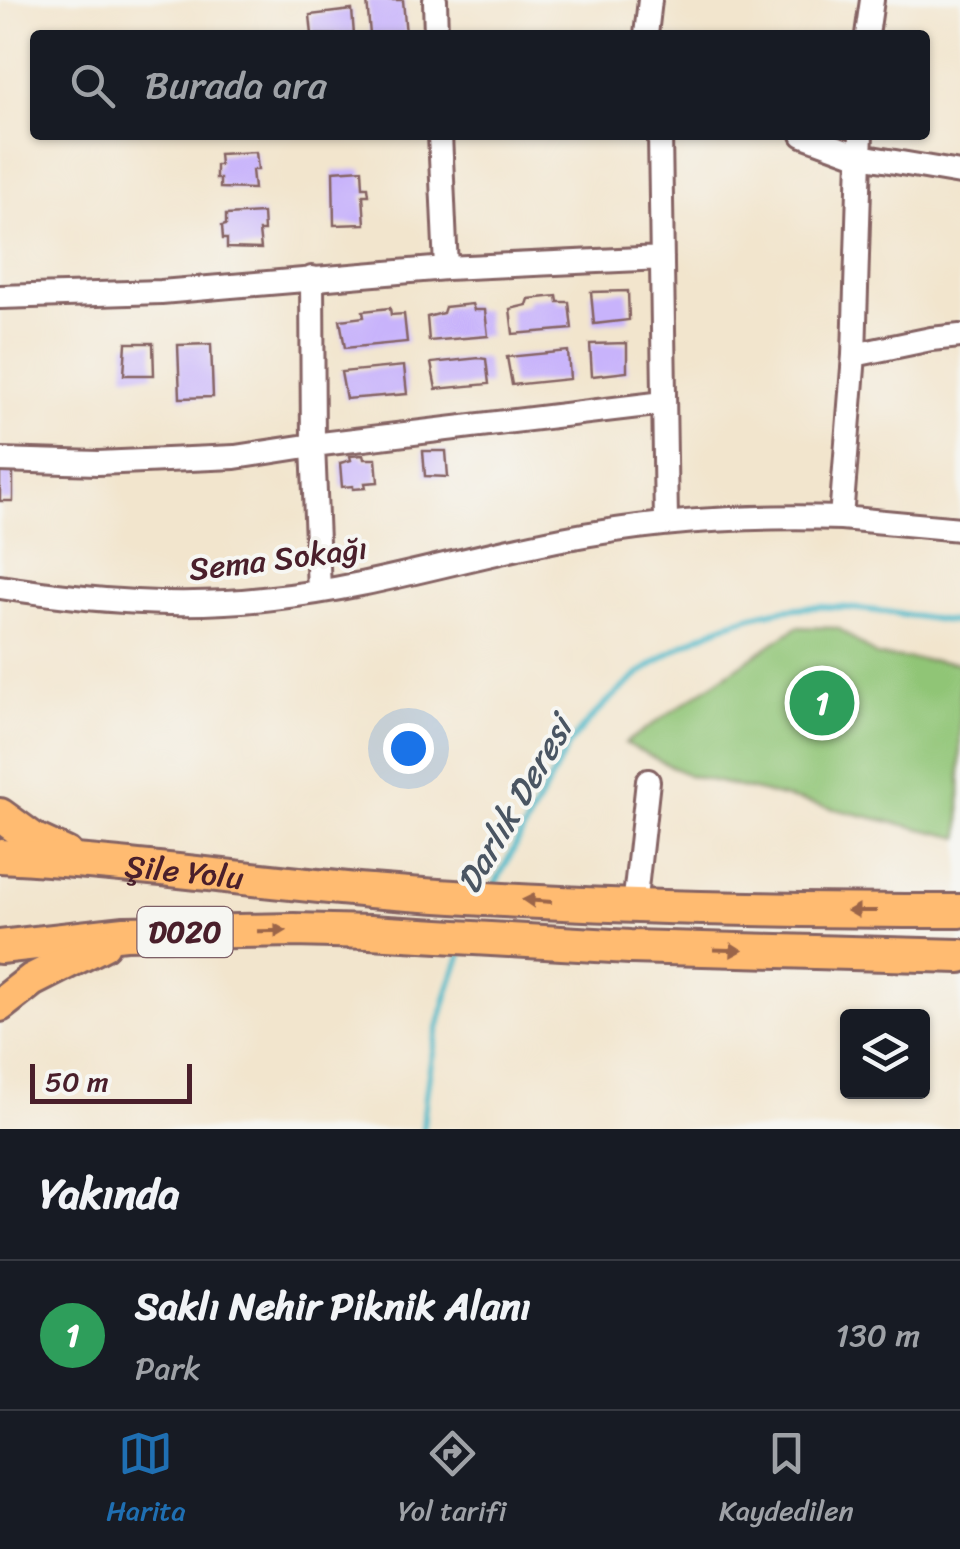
<!DOCTYPE html>
<html lang="tr">
<meta charset="utf-8">
<style>
:root{--surface:#171b24;--page:#242831;--text:#f1f3f6;--muted:#9ea1a6;--line:#363941;--accent:#1f6fb2}
body{margin:0;font-family:Sriracha,sans-serif;background:var(--page);color:var(--text)}
.controls{position:absolute;right:30px;bottom:30px;display:grid;overflow:hidden;border-radius:10px;box-shadow:0 2px 8px #0004}
.controls button{width:90px;height:90px;display:grid;place-items:center;padding:0;border:0;border-bottom:2px solid var(--line);background:var(--surface);color:var(--text);font:50px sans-serif}
.scale{position:absolute;left:30px;bottom:25px;width:162px;box-sizing:border-box;padding-left:10px;border:5px solid #4a1f2b;border-top:0;font-size:28px;line-height:35px;white-space:nowrap;color:#4a1f2b;-webkit-text-stroke:8px #f6f6f2;paint-order:stroke}
.you{position:absolute;left:408px;top:748px;width:35px;height:35px;margin:-25px;border:8px solid #fff;border-radius:50%;background:#1a73e8;box-shadow:0 0 0 15px #1a73e833}
.badge{display:grid;place-items:center;width:65px;height:65px;border-radius:50%;background:var(--accent);color:#fff;font-size:32px;font-weight:700}
.pin{position:absolute;translate:-50% -50%;border:5px solid #fff;box-shadow:0 2px 10px #0006}
.list{margin:0;padding:0;list-style:none}
h2{display:flex;justify-content:space-between;align-items:center;height:130px;margin:0;padding:0 40px;font-size:42px}
h2 small{font-size:32px;font-weight:400;color:var(--muted)}
.list li{display:grid;grid-template-columns:65px 1fr auto;gap:30px;align-items:center;box-sizing:border-box;height:150px;padding:0 40px;border-top:2px solid var(--line)}
.list b{display:block;font-size:38px;white-space:nowrap}
.list p{margin:0;font-size:32px;white-space:nowrap;color:var(--muted)}
.list em{font-size:32px;font-style:normal;color:var(--muted)}
.icon{flex:none;width:55px;height:55px;fill:none;stroke:currentColor;stroke-width:2;stroke-linecap:round;stroke-linejoin:round}
.map{position:relative;flex:none;width:960px;height:1129px;overflow:hidden}
.search{position:absolute;background:var(--surface);box-shadow:0 2px 8px #0004;left:30px;right:30px;top:30px;height:110px;display:flex;align-items:center;gap:25px;box-sizing:border-box;padding:0 35px;border-radius:10px;color:var(--muted);font-size:38px}
.sheet{height:280px;background:var(--surface)}
nav{display:flex;justify-content:space-around;align-items:center;box-sizing:border-box;height:140px;border-top:2px solid var(--line);background:var(--surface);font-size:28px;color:var(--muted)}
nav a{display:grid;justify-items:center;gap:5px}
nav .on{color:var(--accent)}
.map>svg:first-child{display:block}
</style>
<div class="map">
<svg width="960" height="1129" viewBox="0 0 960 1129">
<rect width="100%" height="100%" fill="#f6f6f2"/>
<filter id="ink" filterUnits="userSpaceOnUse"><feTurbulence type="fractalNoise" baseFrequency=".01" numOctaves="2"/><feDisplacementMap in="SourceGraphic" scale="20" xChannelSelector="R" yChannelSelector="G"/><feConvolveMatrix kernelMatrix="1 2 1 2 8 2 1 2 1" color-interpolation-filters="sRGB"/></filter>
<filter id="wash" filterUnits="userSpaceOnUse"><feTurbulence type="fractalNoise" baseFrequency=".0048" numOctaves="4" result="noise"/><feDisplacementMap in="SourceGraphic" scale="40" xChannelSelector="R" yChannelSelector="G"/><feGaussianBlur stdDeviation="2.25" result="paint"/><feColorMatrix in="noise" values="0 0 0 0 0 0 0 0 0 0 0 0 0 0 0 0 0 1.4 0 .05"/><feComposite in="paint" operator="in"/></filter>
<g filter="url(#wash)">
<rect width="100%" height="100%" fill="#f2e5cd"/>
<!-- green -->
<path fill="#90c576" stroke="#6d7250" stroke-width="2.5" d="M797,627L838,628L877,656L960,663V838L688,775L625,743Z"/>
<g fill="none" stroke-linecap="round" stroke-linejoin="round">
<!-- stream -->
<path stroke="#4bb8c7" stroke-width="6" d="M492,890L569,744C633,665 725,603 831,607C873,608 918,617 960,623
M423,1129C427,1065 441,1005 464,946"/>
</g>
<g id="blocks">
<!-- building -->
<path fill="#c8b3fb" d="M367,0H403L406,35H370Z
M352,10L354,35H312L310,15Z
M256,152L258,170H252L254,189L220,188V179H216V165H220L219,154Z
M362,169L363,187H368L369,195H363L365,224L334,225L333,171Z
M263,213L264,231H259L261,249L227,248V239H223L222,226L226,225V215Z
M628,291L629,320L594,324L591,292Z
M557,296L558,302H569L572,329L513,334L510,309L527,305L529,299Z
M472,304L474,310H485L488,336L429,341L427,317L443,313L445,307Z
M390,308L391,315L404,314L407,342L345,348L340,320L364,317L363,311Z
M126,343H153L154,375H124Z
M627,343V372L592,376L590,344Z
M211,344L213,397L180,398L178,345Z
M568,351L570,379L512,385L507,357Z
M479,358L486,359L489,384L436,389L431,363Z
M404,366L407,394L346,399L341,372Z
M423,451H446L448,477L425,476Z
M363,455L364,459H376L378,482L365,483L366,488L353,489V486L342,487L340,463L351,460L350,456Z
M0,469L13,470V501H0Z"/>
</g>
</g>
<g filter="url(#ink)">
<use href="#blocks" fill-opacity="0" stroke="#856464" stroke-width="2.5"/>
<g fill="none" stroke-linecap="round" stroke-linejoin="round">
<!-- minor casing -->
<g stroke="#856464" stroke-width="28">
<path id="minor" d="M435,0L436,35
M646,35L650,0
M867,35L872,0
M440,135L446,268
M660,135L666,522
M803,135L860,156L861,135
M312,278L313,445L319,590
M0,297L161,292L446,268L662,258
M854,355L931,339L960,336
M0,460L98,463L235,457L313,445L664,403
M841,518L960,529
M0,587C91,601 180,609 272,598C370,588 465,557 562,539C655,521 747,515 841,518L854,355L860,156L960,173
M634,907L648,781"/>
</g>
<!-- highway casing -->
<g stroke="#856464" stroke-width="38">
<g id="highway">
<path d="M0,815L33,839L66,854"/>
<path id="s1" d="M0,856C124,862 246,880 370,891C566,907 763,911 960,911"/>
<path d="M0,947L125,933L294,930L370,932L630,947L960,956"/>
<path d="M0,1005L32,980L103,944"/>
</g>
</g>
<!-- minor -->
<use href="#minor" stroke="#fff" stroke-width="22"/>
<!-- highway -->
<use href="#highway" stroke="#ffbb71" stroke-width="32"/>
</g>
<!-- one-way arrows -->
<defs><path id="oneway-solid" d="M-6-.8H1V-3.2L6.5 0L1 3.2V.8H-6Z" transform="scale(2.5)"/></defs>
<g fill="#9b654a">
<use href="#oneway-solid" transform="translate(537 901) rotate(-176)"/>
<use href="#oneway-solid" transform="translate(862 911) rotate(180)"/>
<use href="#oneway-solid" transform="translate(272 931) rotate(-1)"/>
<use href="#oneway-solid" transform="translate(728 950) rotate(2)"/>
</g>
</g>
<g text-anchor="middle" dominant-baseline="central" stroke-width="8" stroke-linejoin="round" paint-order="stroke">
<!-- shield labels -->
<rect fill="#f6f6f2" stroke="#7e6067" stroke-width="2.5" x="137.5" y="907" width="95" height="50" rx="8"/>
<g font-size="30" font-weight="bold" fill="#4a1f2b">
<text x="185" y="932">D020</text>
</g>
<!-- street labels -->
<g font-size="32" fill="#4a1f2b" stroke="#f6f6f2">
<text transform="translate(278 559) rotate(-7)">Sema Sokağı</text>
<text stroke="none"><textPath href="#s1" startOffset="185">Şile Yolu</textPath></text>
</g>
<!-- water labels -->
<g font-size="35" font-style="italic" fill="#4a5562" stroke="#f6f6f2">
<text transform="translate(514 805) rotate(-60)">Darlık Deresi</text>
</g>
</g>
</svg>
<div class="controls">
<button><svg class="icon" aria-label="layers" viewBox="0 0 24 24"><path d="M12 4l9 5-9 5-9-5zM3 14l9 5 9-5"/></svg></button>
</div>
<div class="scale">50 m</div>
<div class="you"></div>
<div class="pin badge" style="left:822px;top:703px;background:#2e9e5b">1</div>
<div class="search"><svg class="icon" aria-label="search" viewBox="0 0 24 24"><circle cx="10" cy="10" r="6"/><path d="M15 15l6 6"/></svg>Burada ara</div>
</div>
<section class="sheet">
<h2>Yakında<small></small></h2>
<ul class="list">
<li><span class="badge" style="background:#2e9e5b">1</span><div><b>Saklı Nehir Piknik Alanı</b><p>Park</p></div><em>130 m</em></li>
</ul>
</section>
<nav>
<a class="on"><svg class="icon" aria-label="map" viewBox="0 0 24 24"><path d="M3 6l6-2 6 2 6-2v14l-6 2-6-2-6 2zM9 4v14M15 6v14"/></svg>Harita</a>
<a><svg class="icon" aria-label="directions" viewBox="0 0 24 24"><path d="M12 3l9 9-9 9-9-9zM9 14v-3h6M13 9l2 2-2 2"/></svg>Yol tarifi</a>
<a><svg class="icon" aria-label="saved" viewBox="0 0 24 24"><path d="M7 4h10v16l-5-4-5 4z"/></svg>Kaydedilen</a>
</nav>
